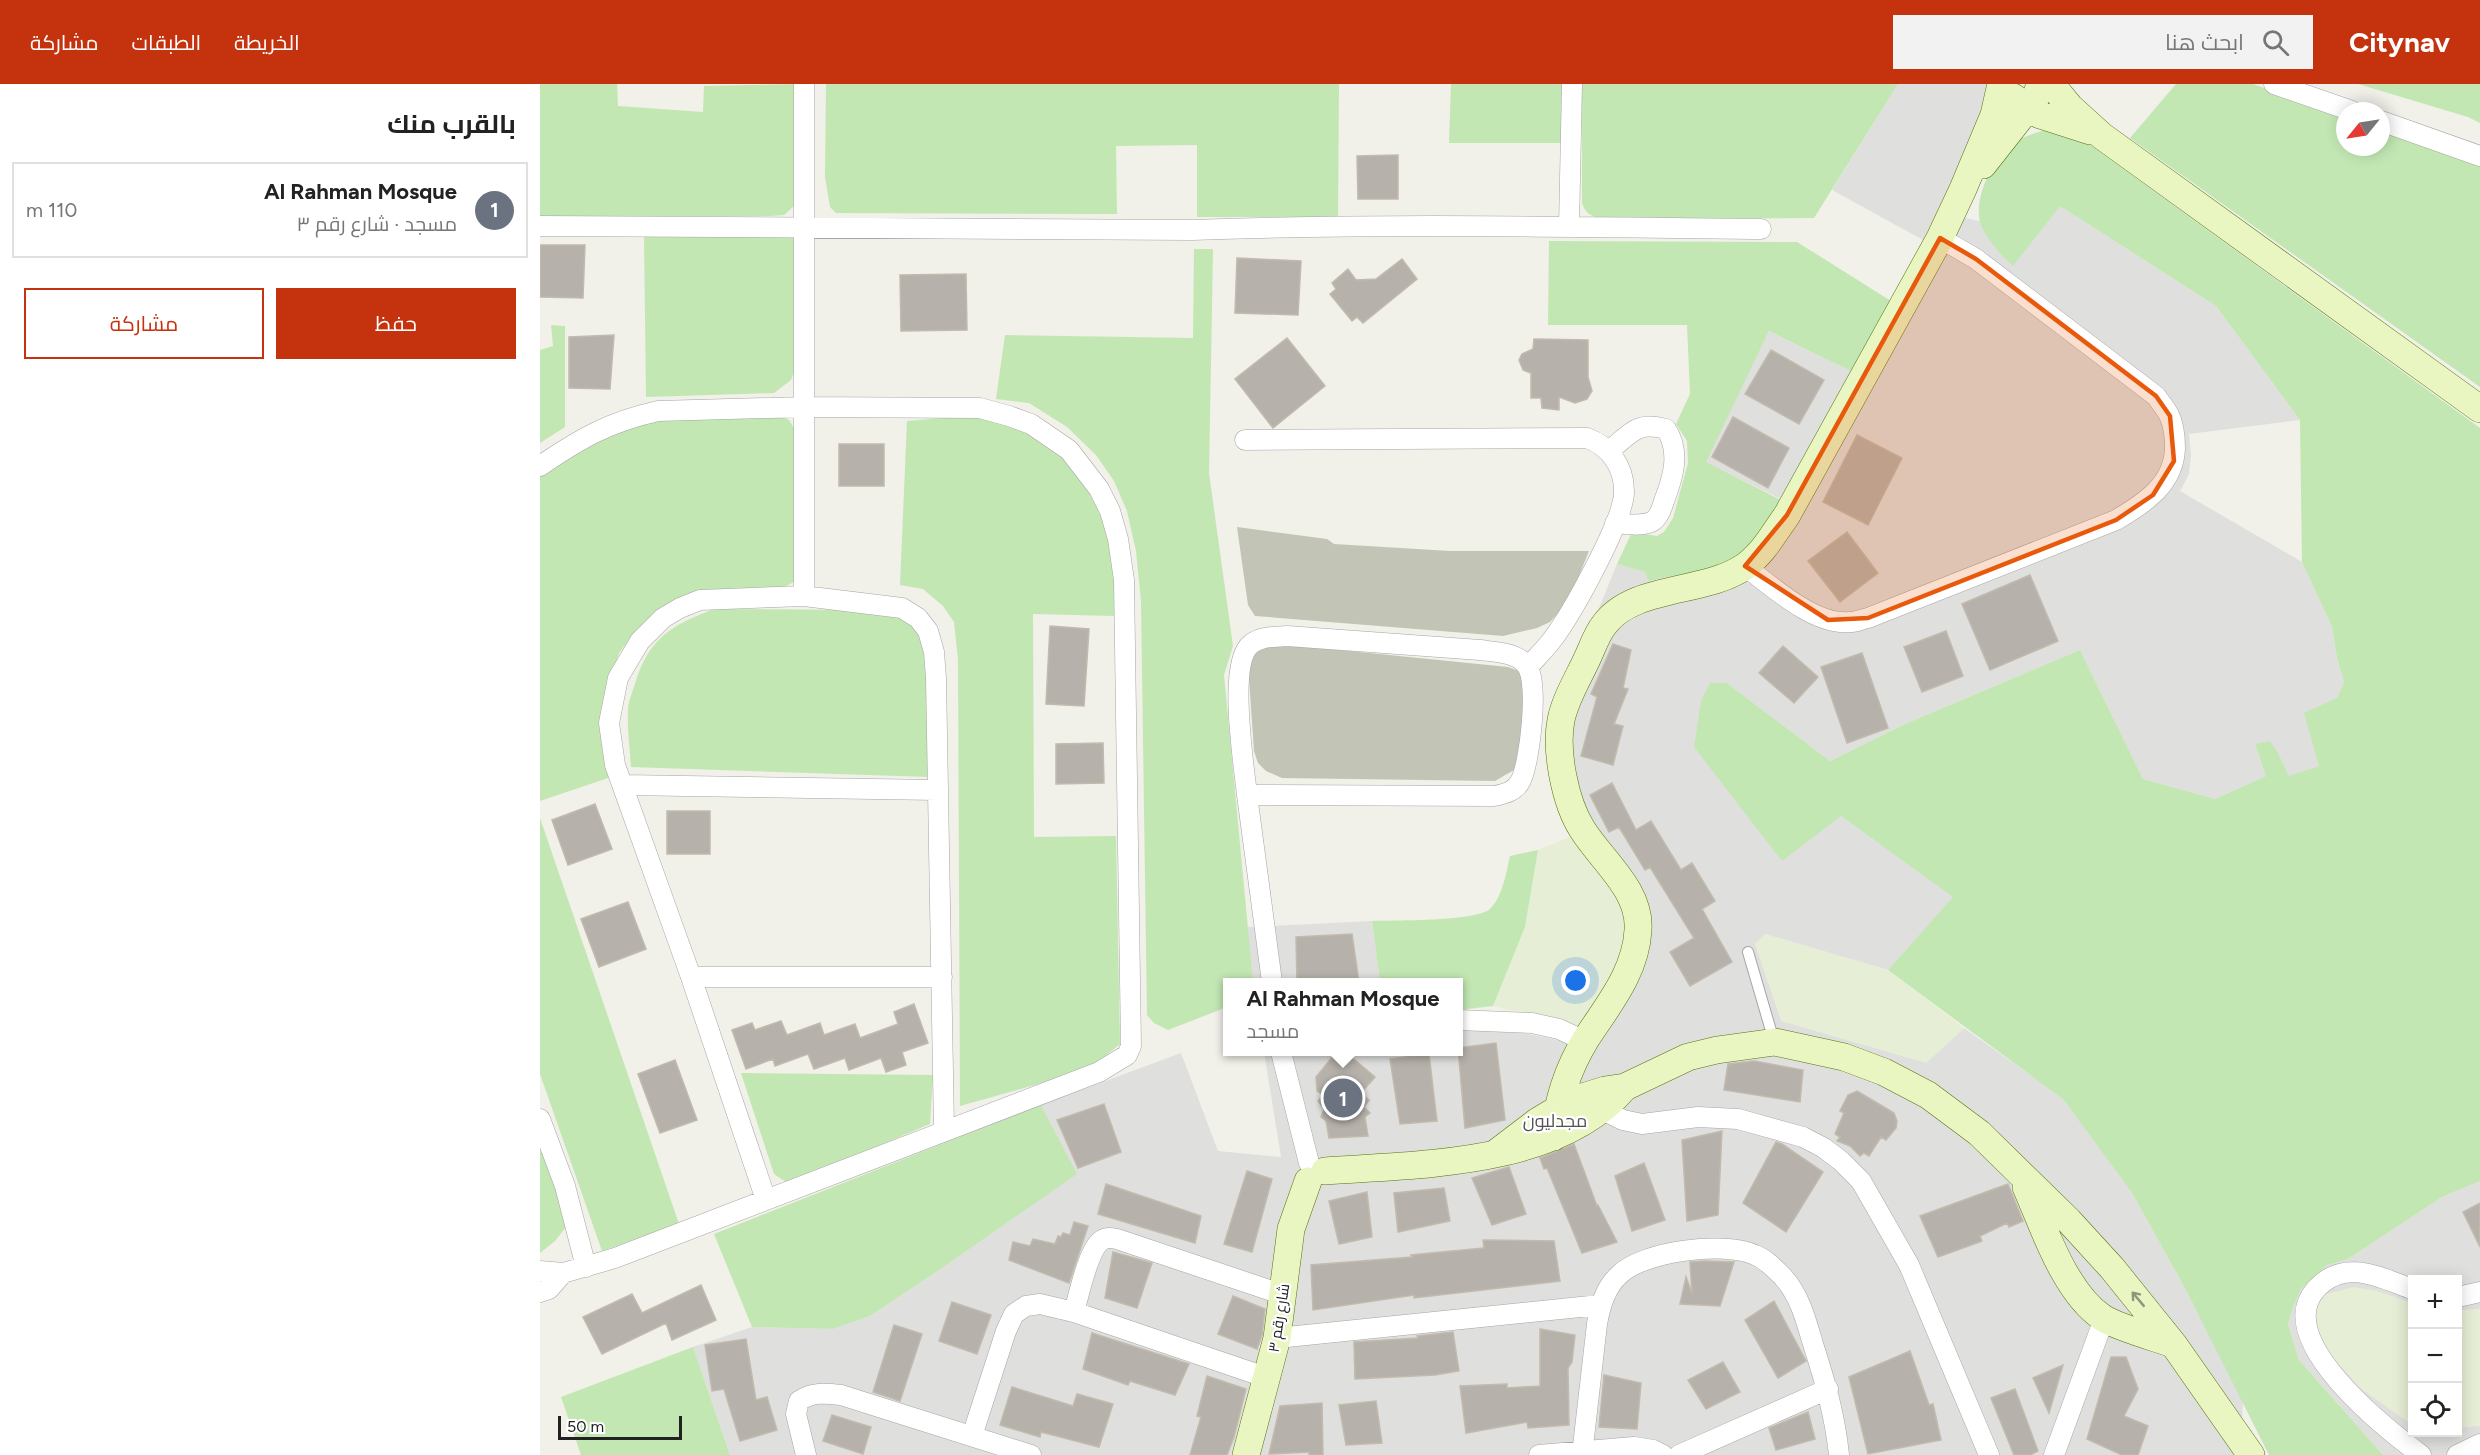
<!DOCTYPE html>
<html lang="ar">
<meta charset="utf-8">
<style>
:root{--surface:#fff;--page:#f2f2f2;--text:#222;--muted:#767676;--line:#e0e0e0;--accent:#c5320e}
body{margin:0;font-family:Figtree,Cairo,sans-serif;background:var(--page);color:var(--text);direction:rtl}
.controls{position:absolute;right:18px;bottom:18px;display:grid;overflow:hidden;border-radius:0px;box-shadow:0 3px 15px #0003}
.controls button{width:54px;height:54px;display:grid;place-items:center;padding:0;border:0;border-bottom:2px solid var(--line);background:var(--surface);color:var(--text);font:30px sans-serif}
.compass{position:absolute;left:1796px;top:18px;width:54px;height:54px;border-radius:50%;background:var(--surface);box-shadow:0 3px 15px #0003;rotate:240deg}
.scale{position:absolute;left:18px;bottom:15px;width:124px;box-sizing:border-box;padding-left:6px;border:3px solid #212121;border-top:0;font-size:16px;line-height:21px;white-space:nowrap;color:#212121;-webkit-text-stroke:4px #fff;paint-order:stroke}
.you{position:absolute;left:1036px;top:897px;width:21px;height:21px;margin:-15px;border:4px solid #fff;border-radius:50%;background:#1a73e8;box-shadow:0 0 0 9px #1a73e833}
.badge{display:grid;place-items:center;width:39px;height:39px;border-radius:50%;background:var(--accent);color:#fff;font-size:20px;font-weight:700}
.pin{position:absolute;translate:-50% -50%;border:3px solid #fff;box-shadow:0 2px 6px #0006}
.popup{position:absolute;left:683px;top:894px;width:240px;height:78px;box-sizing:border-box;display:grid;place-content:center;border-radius:0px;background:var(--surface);filter:drop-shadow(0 2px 4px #0005);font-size:20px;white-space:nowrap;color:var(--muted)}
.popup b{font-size:22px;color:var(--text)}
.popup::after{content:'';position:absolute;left:50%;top:100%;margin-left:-12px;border:12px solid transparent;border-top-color:var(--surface)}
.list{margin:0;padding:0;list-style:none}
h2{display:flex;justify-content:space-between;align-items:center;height:78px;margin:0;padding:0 24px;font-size:26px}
h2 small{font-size:20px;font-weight:400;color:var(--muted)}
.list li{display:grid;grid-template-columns:39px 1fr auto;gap:18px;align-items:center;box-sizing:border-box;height:96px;margin:0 12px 12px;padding:0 12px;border:2px solid var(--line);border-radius:0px}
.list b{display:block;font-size:22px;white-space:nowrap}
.list p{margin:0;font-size:20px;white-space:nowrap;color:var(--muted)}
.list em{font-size:20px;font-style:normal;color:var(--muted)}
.actions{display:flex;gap:12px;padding:18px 24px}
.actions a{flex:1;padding:14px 0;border:2px solid var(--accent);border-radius:0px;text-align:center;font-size:21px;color:var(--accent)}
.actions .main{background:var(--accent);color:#fff}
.icon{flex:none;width:33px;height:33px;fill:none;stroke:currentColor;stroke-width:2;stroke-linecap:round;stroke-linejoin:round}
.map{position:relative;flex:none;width:1940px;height:1371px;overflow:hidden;direction:ltr}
header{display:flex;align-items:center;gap:36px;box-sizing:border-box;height:84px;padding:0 30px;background:var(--accent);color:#fff}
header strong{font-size:28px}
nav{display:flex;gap:33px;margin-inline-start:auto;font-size:21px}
.search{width:420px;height:54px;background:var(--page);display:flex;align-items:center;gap:15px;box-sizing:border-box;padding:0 21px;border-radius:0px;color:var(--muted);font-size:22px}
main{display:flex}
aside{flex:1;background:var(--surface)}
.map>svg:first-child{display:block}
</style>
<header>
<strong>Citynav</strong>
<div class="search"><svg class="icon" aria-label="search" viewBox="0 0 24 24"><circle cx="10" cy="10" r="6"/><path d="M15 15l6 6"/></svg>ابحث هنا</div>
<nav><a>الخريطة</a><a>الطبقات</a><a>مشاركة</a></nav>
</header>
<main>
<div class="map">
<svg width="1940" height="1371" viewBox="0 0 1940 1371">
<rect width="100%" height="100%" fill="#f1f0e9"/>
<!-- residential -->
<path fill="#dfdfde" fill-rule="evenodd" d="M1358,0H1450L1452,2L1399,129L1440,137L1448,152L1520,122L1676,222L1760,336L1649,350L1651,371L1649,390L1640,407L1762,478L1792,543L1797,574L1804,598L1797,614L1779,682L1749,693L1739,671L1715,660L1726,692L1675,715L1603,695L1540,566L1365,640L1290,677L1187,599L1301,732L1414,813L1348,886L1225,850L1386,979L1424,944L1524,1015L1592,1109L1646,1206L1703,1317L1700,1371H190L153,1263L212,1243L293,1245L330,1232L405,1182L536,1090L501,1021L641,969L678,1067L741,1073L724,968H918L919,946L956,944L1024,957L1062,918L1086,866L1016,717L1008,683V649L1077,480L1105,488L1108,497L1126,491L1145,490L1243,416L1165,378L1229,247L1313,288L1383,156L1292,106Z
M832,837L840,898H713L707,843Z
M1940,1097V1371H1843L1759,1276L1748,1240L1754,1221L1761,1205L1787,1181L1808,1175L1902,1113ZM1872,1196H1918V1348H1872Z"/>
<!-- construction -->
<path fill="#c2c5b5" d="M697,443L787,455L794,460L910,467H1049L1034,504L1021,526L1010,538L997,544L963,552L715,532L708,521Z
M730,559L968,583L979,587L987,606L979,678L974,686L955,697L742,694L726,687L718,679L714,667L708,579L721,564Z"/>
<!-- farmland -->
<path fill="#e7eed6" d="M1032,752L1054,778L1090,833L1086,866L1062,918L1039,942L953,922L985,843L998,766Z
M1225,850L1348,886L1424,944L1386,979L1241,937L1215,860Z
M1814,1203L1837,1207L1872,1219V1341L1820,1304L1779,1258L1775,1224L1786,1210Z
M1940,1225V1342L1918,1344V1226Z"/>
<!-- grass -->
<path fill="#c2e7b3" d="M0,0H77L78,22L163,28L164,2L257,0L254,122L244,131L231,132L0,133Z
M286,0H799L798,133H657V61L576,62L577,130L296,129L290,123L285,93Z
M911,0H1024L1021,59H909Z
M1042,0H1358L1274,134L1064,135C1052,132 1046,131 1042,119Z
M1636,0H1713L1805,32V63H1841V45L1940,79V303L1590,54Z
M1818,0H1940V39L1928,33Z
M1506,46L1542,55L1940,344V1097L1902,1113L1808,1175L1787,1181L1761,1205L1754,1221L1748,1240L1759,1276L1843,1371H1729L1646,1206L1592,1109L1524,1016L1348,886L1413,813L1301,732L1242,777L1154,663L1161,617L1170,599H1187L1290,677L1365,640L1540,566L1603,695L1675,715L1726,692L1715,660L1730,657L1739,671L1749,692L1779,682L1764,629L1797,614L1804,598L1797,574L1792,543L1762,478L1760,336L1676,222L1520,122L1473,182C1461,171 1445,154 1440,138C1434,114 1451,79 1469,63C1478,54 1494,49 1506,46Z
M104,151H254L258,157L255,286L251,296L234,309L106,313Z
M1009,157L1257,158L1351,217L1313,288L1229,247L1166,378L1243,417C1235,429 1227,443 1217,455C1190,489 1146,487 1108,497L1105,488L1077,480L1092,448L1117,452L1124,448L1133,434L1148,379L1147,357L1136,340L1150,310L1147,241H1008Z
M654,165H673L669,389L693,562L684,591L713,898H688L687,923L628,946L614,939L607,931L601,517L596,467L587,427L574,397L556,371L527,343L489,319L456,315L465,251L653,254Z
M11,241L25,242V343L0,359V266L13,262Z
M241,330L249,336L256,347L257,496L241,505L166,506L125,524L98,544L79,569L70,596L71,693L0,717V390C17,380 33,368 51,358C109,326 177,331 241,330Z
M437,331C462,339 491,346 512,363C543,388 573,447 576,487C578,501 575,518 574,532L493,530L494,753L576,752L580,960L564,973L537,989L420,1022L418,575L414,538L403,522L383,505L360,501L367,337Z
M175,525L346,526L373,537L389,563V693L91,683C90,665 87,646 88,627C88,618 92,609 95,600C108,555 132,540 175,525Z
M0,734L139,1140L62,1167L0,990Z
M998,766L985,843L953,922L919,926L918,898H840L832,837C853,836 939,838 951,824C963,811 966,789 970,772Z
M201,989L393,991L390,1040L255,1097L246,1098L234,1090Z
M501,1021L537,1090L405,1182L330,1232L293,1245L212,1243L174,1150Z
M0,1050L23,1114L26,1143L15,1157L0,1169Z
M153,1263L190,1371H41L21,1313Z"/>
<!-- building -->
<path fill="#b6b2ab" stroke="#c2baac" stroke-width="1.5" d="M858,71V115H818L817,72Z
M0,161H45L43,214L0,213Z
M697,174L761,177L758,231L695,229Z
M862,175L877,195L823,239L817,233L812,237L790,210L796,205L792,199L808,185L816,196L836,195Z
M426,190L427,246L361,247L360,191Z
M74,251L70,305L29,304V253Z
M747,254L785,302L733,344L695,295Z
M994,255L1048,256V293L1052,307L1047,315L1035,319L1019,313V326L1002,324L1001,314H991V289L983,286L979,276L982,270L993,265Z
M1231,266L1284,296L1259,340L1205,310Z
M1193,333L1249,364L1228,404L1172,373Z
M1317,351L1362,374L1328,441L1283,418Z
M299,360H344V402H299Z
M1307,448L1338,489L1300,518L1268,477Z
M1490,491L1518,557L1450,586L1422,520Z
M510,542L549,545L544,622L506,620Z
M1406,547L1423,592L1382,608L1364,563Z
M1073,560L1091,566L1083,604L1088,605L1074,640L1083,642L1073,681L1041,672L1057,613L1051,610Z
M1243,562L1278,593L1254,619L1219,589Z
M1322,569L1348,644L1307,659L1281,583Z
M563,659L564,699L516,700V660Z
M1072,699L1096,746L1111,737L1141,786L1152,779L1175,817L1162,825L1192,878L1150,902L1130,868L1154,854L1110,783L1105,786L1079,743L1069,748L1050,711Z
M55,720L72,765L28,781L12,736Z
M127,727H170V770H127Z
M88,818L106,865L59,883L41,835Z
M812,850L819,898H757L756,853Z
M374,920L388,959L362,968L366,981L346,988L341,974L309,986L305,974L274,985L268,970L235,982L233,975L206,985L192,946L212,939L215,946L241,937L247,951L280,939L284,951L315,940L320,954L358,940L354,928Z
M956,959L965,1036L925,1044L918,964Z
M808,970L835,993L821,1009L829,1016L824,1023L830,1029L825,1033L828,1052L789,1054L786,1037L781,1033L784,1025L778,1017L783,1011L777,1007L776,993L794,971Z
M889,970L897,1037L860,1040L850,975Z
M135,976L157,1036L120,1049L98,990Z
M1214,977L1263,986L1260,1018L1184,1006L1188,980Z
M1317,1007L1354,1029L1357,1037L1356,1044L1346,1056L1341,1053L1329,1072L1324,1069L1320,1072L1310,1062L1297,1057L1300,1053L1295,1050L1304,1029L1300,1027L1308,1011Z
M564,1020L581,1068L538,1084L517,1036Z
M1182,1047L1178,1131L1147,1137L1142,1056Z
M1236,1058L1242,1060L1283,1088L1246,1148L1203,1119Z
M1034,1060L1057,1122L1058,1121L1077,1158L1042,1169L1007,1084L1004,1085L1000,1074Z
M1104,1079L1125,1136L1092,1147L1075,1092Z
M969,1083L986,1130L952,1141L932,1094Z
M707,1087L732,1095L712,1168L684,1160Z
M566,1100L661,1132L655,1159L558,1130Z
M1468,1100L1483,1137L1469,1143L1467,1139L1440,1152L1442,1157L1398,1173L1380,1132Z
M904,1104L910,1137L858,1148L854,1109Z
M827,1108L832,1153L799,1160L789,1117Z
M1940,1119V1163L1923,1128Z
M534,1138L548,1142L529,1199L469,1176L473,1158L490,1162L493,1155L515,1160L518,1152L521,1153L523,1149L530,1151Z
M943,1156L1014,1157L1020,1197L874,1214V1211L773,1226L771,1181L872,1173L871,1171L944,1164Z
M573,1168L612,1179L597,1224L565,1214Z
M1165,1177L1194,1178L1180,1222L1140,1220L1146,1193L1152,1209L1150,1178Z
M161,1201L176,1236L132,1256L126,1239L62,1270L43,1233L92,1210L102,1229Z
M693,1212L725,1225L722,1251L717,1265L678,1250Z
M1234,1217L1266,1277L1238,1294L1205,1236Z
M412,1218L451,1231L437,1270L399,1257Z
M354,1241L382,1250L360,1317L333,1308Z
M1000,1245L1035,1251L1032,1278L1028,1284L1029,1341L988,1344L987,1338L926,1349L920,1302L967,1300V1304L1000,1302Z
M913,1248L919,1287L895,1291L815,1295L814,1258L878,1254L877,1252Z
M552,1249L649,1280L635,1311L590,1297L588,1301L543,1285Z
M206,1255L216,1316L227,1313L237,1346L200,1357L184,1305L172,1307L165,1261Z
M1370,1267L1389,1321L1393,1320L1401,1356L1328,1370L1309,1293Z
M1571,1273H1586L1598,1305L1584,1332L1608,1342L1598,1371H1582L1547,1355Z
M1183,1278L1200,1308L1166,1325L1148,1296Z
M1523,1281L1509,1329L1493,1294Z
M1064,1291L1101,1299L1097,1345L1059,1343Z
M667,1292L706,1305L694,1353L687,1371H650L661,1333L657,1332Z
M472,1303L533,1322L537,1310L573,1320L559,1363L501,1348L500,1353L460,1341Z
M1475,1305L1498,1367L1490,1371H1474L1451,1314Z
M836,1317L842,1359L806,1361L799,1321Z
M782,1319L783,1371H769V1368L729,1370L740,1322Z
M1268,1328L1275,1355L1236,1366L1229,1344Z
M292,1331L331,1343L323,1370L283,1357Z"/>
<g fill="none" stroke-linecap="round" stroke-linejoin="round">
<!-- lane casing -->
<g stroke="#a5a5a5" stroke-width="12">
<path id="lane" d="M1208,868L1234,957"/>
</g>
<!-- street casing -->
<g stroke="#a5a5a5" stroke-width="21">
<path id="street" d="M1734,0L1812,27
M1841,37L1940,72
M0,142L652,146C842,139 1032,143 1221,145
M1029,143L1032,0
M705,356L1047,354C1069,362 1084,382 1084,407C1085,435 1031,531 1012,556C1005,565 996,574 988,583
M1069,367C1091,349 1097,337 1126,345C1141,368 1133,394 1124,417C1122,424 1119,433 1113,437C1102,443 1087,440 1075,439
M0,382C41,354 69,338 118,327L264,323L440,324L469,332L491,340L529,366L559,405L570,427L578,455L584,496L591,962L587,971L559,988L75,1174L23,1189L0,1187
M1205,482C1231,502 1275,542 1310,538C1316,538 1322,535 1328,534L1576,436C1605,419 1634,400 1635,364C1635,354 1634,341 1629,331C1626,325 1620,318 1616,312L1436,175L1400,154
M264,512V0
M747,552L940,566C955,568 977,568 987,582C999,599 990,677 981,696C976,707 965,710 954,712L707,711C704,681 687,579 711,560C721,552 735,553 747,552Z
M83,701L397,706
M707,711L732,898
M151,893H402
M918,936L992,939L1019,945L1045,957
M741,968L769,1079
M1063,1026L1083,1036L1102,1040L1158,1033L1198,1035L1263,1053L1284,1064L1301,1077L1321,1097L1369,1181L1449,1371
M0,1035L25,1102L46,1183
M226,1116L151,893L75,681L69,639L78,594L100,557L123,534L140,524L160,516L264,512L362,524L378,534L388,547L394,568L396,594L404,1046
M1872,1205C1839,1193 1804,1174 1776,1205C1731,1255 1845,1344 1881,1371
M0,1208L9,1205L23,1189
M1918,1213L1940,1208
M534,1228C539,1211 548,1165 562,1156C567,1153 572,1154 577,1155L744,1211
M737,1254L1060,1221
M432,1352L466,1247L474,1230L486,1222L500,1220L534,1228L728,1294
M266,1371L256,1330L259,1317C272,1308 285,1309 301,1311L491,1371
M999,1371L1094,1363L1113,1366L1123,1371
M1042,1371L1057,1240C1060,1222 1065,1204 1079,1191C1103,1167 1184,1157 1215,1171C1226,1175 1235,1185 1243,1193C1260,1212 1266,1236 1273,1260C1285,1297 1295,1332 1299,1371
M1139,1371L1288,1305
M1514,1371L1564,1235
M1917,1371L1940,1360"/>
</g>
<!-- secondary casing -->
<g stroke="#55740d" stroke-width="28">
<path id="secondary" d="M1511,0L1530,23L1562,52L1940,325
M1473,13L1500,31L1550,47
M1443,81L1495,15L1500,0
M1014,1053C1017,1018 1027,986 1046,955C1068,921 1096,888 1098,846C1101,806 1061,776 1042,745C1025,718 1015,667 1021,636C1025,616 1037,596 1046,577C1052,565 1056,551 1064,541C1093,501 1164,510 1204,483C1223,470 1234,449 1247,431L1400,154L1423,105L1454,31L1461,0
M956,1069L998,1037L1033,1016L1065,1006L1085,1003L1148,973L1177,966L1235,958L1304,973L1344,988L1388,1011L1439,1049L1529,1137L1572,1184L1634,1261L1711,1371
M785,1087C880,1080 1018,1082 1085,1003
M1486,1103C1504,1144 1525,1209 1563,1234C1577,1243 1616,1254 1633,1260
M706,1371L737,1254L751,1145L768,1097"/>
</g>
<!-- lane -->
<use href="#lane" stroke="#fff" stroke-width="10"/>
<!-- street -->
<use href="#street" stroke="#fff" stroke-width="20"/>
<!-- secondary -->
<use href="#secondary" stroke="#e9f6c2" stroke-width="27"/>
</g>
<!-- one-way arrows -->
<defs><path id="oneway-shaft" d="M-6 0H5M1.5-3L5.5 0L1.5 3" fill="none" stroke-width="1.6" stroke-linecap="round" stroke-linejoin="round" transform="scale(1.5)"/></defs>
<use stroke="#8f967a" href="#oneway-shaft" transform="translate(1598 1215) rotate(-130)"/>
<!-- marked area -->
<path fill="#e8590c" fill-opacity="0.2" stroke="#e8590c" stroke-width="4.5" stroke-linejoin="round" d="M1400,154L1436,175L1616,312L1630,332L1634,377L1613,411L1576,436L1328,534L1288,536L1205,482L1247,431Z"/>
<g text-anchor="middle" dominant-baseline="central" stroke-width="4.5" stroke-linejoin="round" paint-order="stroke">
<!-- street labels -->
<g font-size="15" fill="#212121" stroke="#fff">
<text transform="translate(739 1234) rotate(-81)">شارع رقم ٣</text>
</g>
<!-- quarter labels -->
<g font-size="18" fill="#545454" stroke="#fff">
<text x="1015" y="1037">مجدليون</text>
</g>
</g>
</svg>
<div class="controls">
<button>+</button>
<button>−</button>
<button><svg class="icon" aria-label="locate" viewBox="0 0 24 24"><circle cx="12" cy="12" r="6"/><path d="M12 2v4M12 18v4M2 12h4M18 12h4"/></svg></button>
</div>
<svg class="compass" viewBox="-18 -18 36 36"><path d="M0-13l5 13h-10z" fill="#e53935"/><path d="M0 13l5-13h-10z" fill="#767676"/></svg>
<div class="scale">50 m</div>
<div class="you"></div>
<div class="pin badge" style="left:803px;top:1014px;background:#6b7280">1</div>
<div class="popup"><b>Al Rahman Mosque</b>مسجد</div>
</div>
<aside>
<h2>بالقرب منك<small></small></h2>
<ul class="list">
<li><span class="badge" style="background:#6b7280">1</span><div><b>Al Rahman Mosque</b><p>مسجد · شارع رقم ٣</p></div><em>110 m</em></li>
</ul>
<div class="actions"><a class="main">حفظ</a><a>مشاركة</a></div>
</aside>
</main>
